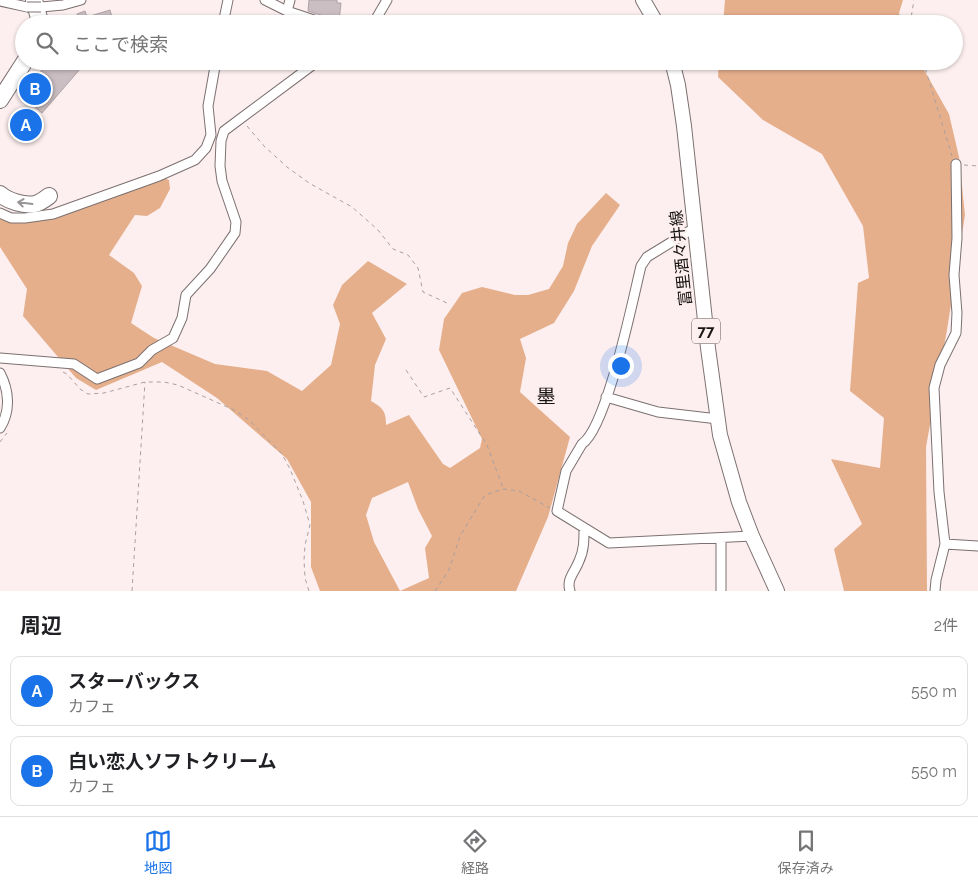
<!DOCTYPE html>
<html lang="ja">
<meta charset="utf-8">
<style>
:root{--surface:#fff;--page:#f2f2f2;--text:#202124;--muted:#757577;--line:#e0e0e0;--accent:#1a73e8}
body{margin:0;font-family:Raleway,"Noto Sans JP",sans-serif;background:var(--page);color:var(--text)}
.you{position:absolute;left:620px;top:365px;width:18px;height:18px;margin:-12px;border:4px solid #fff;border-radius:50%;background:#1a73e8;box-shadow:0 0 0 8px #1a73e833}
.badge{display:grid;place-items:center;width:32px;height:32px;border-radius:50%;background:var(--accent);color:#fff;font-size:16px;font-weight:700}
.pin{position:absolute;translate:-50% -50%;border:2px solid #fff;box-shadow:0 1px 5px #0006}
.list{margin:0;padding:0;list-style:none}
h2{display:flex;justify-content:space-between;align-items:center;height:65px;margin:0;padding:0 20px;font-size:21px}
h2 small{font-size:16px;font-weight:400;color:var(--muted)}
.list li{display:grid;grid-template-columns:32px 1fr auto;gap:15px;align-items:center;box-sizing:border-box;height:70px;margin:0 10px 10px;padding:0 10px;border:1px solid var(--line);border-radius:10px}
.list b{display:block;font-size:19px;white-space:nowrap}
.list p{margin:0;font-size:16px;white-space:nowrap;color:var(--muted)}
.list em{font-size:16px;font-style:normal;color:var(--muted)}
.icon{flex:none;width:28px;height:28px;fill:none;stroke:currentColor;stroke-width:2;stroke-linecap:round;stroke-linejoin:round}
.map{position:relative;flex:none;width:978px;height:591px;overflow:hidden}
.search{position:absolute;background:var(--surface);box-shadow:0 1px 4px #0004;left:15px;right:15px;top:15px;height:55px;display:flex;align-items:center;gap:12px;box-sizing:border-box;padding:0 18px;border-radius:28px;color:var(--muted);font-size:19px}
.sheet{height:225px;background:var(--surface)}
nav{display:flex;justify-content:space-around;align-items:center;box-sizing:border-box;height:70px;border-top:1px solid var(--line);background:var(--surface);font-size:14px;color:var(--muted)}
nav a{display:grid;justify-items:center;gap:2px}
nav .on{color:var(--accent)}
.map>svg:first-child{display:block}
</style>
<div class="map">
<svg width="978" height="591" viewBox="0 0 978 591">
<rect width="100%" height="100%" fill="#fdefef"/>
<!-- forest -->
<path fill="#e5af8c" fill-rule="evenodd" d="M725,0H903L899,13L903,24H723Z
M719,61H919L949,114L959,157L965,215L947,330L926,447L927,591H844L834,549L862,524L831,459L880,468L884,418L850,391L858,283L869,278L863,226L822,154L763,120L718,77Z
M162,177L169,180L170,189L160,208L147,216L135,215L109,255L134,273L142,286L131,323L154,338L215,364L267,371L302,391L331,365L340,324L333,305L342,285L368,261L407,284L372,313L386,339L375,365L371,401C383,408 386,411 386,425L409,415L443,464L450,468L480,448L482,439L439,350L444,319L462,293L482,287L515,295H528L549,289L563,266L568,243L577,224L606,193L620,205L592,246L574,291L554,323L520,339L526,358L520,392L570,437L548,517L516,591H320L311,567V502L287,459L217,398L162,362L96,390L76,378L23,316L27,289L0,247V217L24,221ZM408,482L418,509L432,536L425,548L429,578L400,591L374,542L366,515L372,498Z"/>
<!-- building -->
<path fill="#cbbec2" stroke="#afa3a7" d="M309,0H337V3H341L339,21L331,20L324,16L308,11Z
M110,10L112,17L91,22L93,24H73L72,21L79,19L77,14L85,11L87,17Z
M50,61H87L42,113L21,94Z"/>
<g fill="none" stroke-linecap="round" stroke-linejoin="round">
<!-- minor casing -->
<g stroke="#7c7070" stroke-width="11">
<path id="minor" d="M265,0L287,11L326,24
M0,1L27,7
M41,7L63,5L81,0
M287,11L290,0
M223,24L228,0
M373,24L387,0
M0,213L11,218H25L53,214L159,176L195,160L206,148L211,135L208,106L216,61
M696,227L647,257L641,266C633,299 607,427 582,444L566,471L557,511L609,543L752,536
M0,358L74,364L97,379L139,363L152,350L173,338L182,318L186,295L210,269L235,233L236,222L222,181L220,166L221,141L224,131L318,61
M0,373C9,390 11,411 0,428
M606,397L658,412L718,419
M721,538V591
M945,544L978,546
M570,591C566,579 575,572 579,561C584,551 584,540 584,529
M935,591L936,580L945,544L939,492L934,388L940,365L956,333L957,313L954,275L957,238L956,164"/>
</g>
<!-- primary casing -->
<g stroke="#7c7070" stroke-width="16">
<path id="primary" d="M643,0L657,24
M672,61L678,85L684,126L708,348L720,435L739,502L752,536L777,591"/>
</g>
<!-- motorway casing -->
<g stroke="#7c7070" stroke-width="18">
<path id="motorway" d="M34,0L39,18V24
M0,100L25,61
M0,194C8,201 24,206 35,204C40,203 45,199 49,196"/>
</g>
<!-- path -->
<path stroke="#a99f9f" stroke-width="1" stroke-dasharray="4 4" stroke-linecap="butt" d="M910,24L914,0
M923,61L952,156
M247,126L264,146L287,167L309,183L352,207L378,230L393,249L408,255L418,268L423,292L447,303
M964,165L978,166
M406,370L424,397L450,388L487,445L503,488
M63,372L67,374L80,389L88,394L104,393L145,382H164L178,385L234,410L249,420L282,454L290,469L303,501L310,525L305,545L304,560L305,578L309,591
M0,442L7,433
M132,591L145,382
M435,591L449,570L460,536L485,495L503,489L519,491L550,508"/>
<!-- minor -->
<use href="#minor" stroke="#fff" stroke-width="9"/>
<!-- primary -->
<use href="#primary" stroke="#fff" stroke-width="14"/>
<!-- motorway -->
<use href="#motorway" stroke="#fff" stroke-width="16"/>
<!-- minor-bridge casing -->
<g stroke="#7c7070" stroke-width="11" stroke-linecap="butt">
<path id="minor-bridge" d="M27,7H41"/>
</g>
<!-- minor-bridge -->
<use href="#minor-bridge" stroke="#fff" stroke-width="9"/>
</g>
<!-- one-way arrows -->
<defs><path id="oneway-shaft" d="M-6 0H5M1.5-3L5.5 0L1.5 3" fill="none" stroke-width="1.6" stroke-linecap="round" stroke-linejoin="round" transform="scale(1.25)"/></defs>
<use stroke="#989595" href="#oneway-shaft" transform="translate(25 203) rotate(-173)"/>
<g text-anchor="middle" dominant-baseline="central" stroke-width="4.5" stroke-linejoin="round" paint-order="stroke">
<!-- shield labels -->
<rect fill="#fdefef" stroke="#5d5656" stroke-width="1" x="692" y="318.5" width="28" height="25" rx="4"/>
<g font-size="15" font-weight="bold" fill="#191414">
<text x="706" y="331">77</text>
</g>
<!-- street labels -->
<g font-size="16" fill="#191414" stroke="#fdefef">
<text transform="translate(681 258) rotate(-96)">富里酒々井線</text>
</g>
<!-- quarter labels -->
<g font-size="19" fill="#191414" stroke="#fdefef">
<text x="546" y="396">墨</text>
</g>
</g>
</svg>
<div class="you"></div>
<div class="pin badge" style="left:26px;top:125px">A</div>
<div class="pin badge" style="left:35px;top:89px">B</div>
<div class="search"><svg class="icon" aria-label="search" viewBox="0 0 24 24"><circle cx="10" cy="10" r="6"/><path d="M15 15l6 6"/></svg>ここで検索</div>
</div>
<section class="sheet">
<h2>周辺<small>2件</small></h2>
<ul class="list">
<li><span class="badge">A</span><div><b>スターバックス</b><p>カフェ</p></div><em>550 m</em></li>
<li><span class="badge">B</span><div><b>白い恋人ソフトクリーム</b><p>カフェ</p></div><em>550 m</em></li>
</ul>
</section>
<nav>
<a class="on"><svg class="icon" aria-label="map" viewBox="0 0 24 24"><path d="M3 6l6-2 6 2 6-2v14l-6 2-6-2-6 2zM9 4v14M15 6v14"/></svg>地図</a>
<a><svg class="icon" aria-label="directions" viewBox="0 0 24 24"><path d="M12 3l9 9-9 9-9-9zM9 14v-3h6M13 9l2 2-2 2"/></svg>経路</a>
<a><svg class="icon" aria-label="saved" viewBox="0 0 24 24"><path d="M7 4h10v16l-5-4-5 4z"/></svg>保存済み</a>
</nav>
